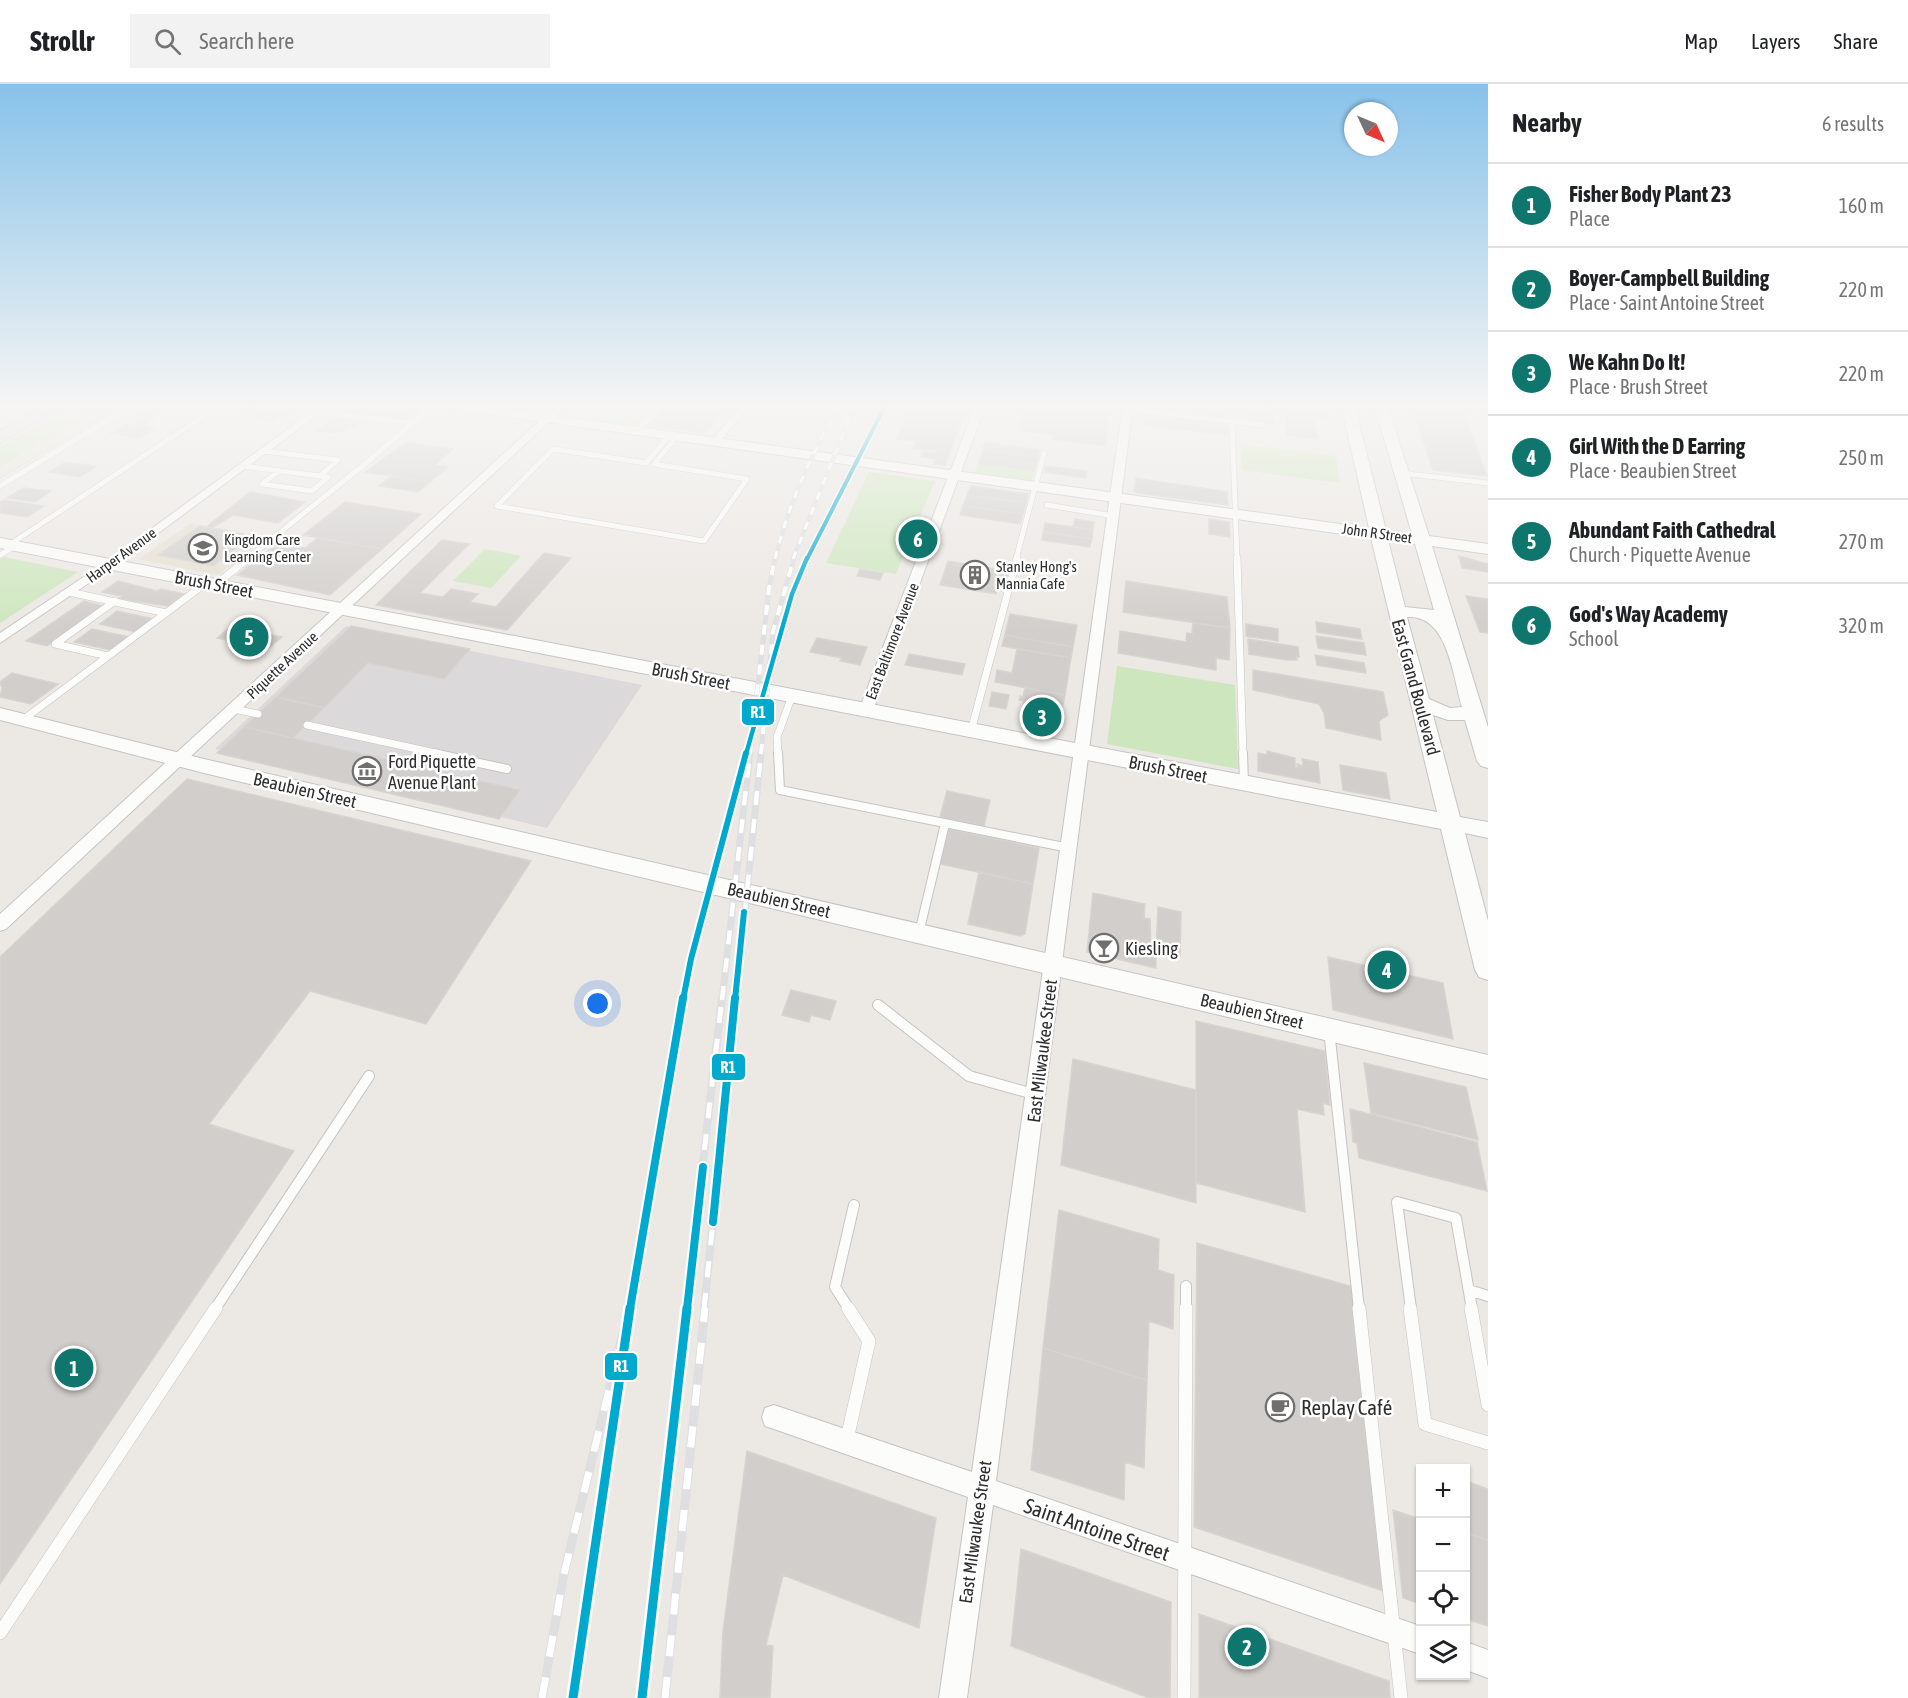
<!DOCTYPE html>
<meta charset="utf-8">
<style>
:root{--surface:#fff;--page:#f2f2f2;--text:#202124;--muted:#757577;--line:#e0e0e0;--accent:#0f766e}
body{margin:0;font-family:"Asap Condensed",sans-serif;background:var(--page);color:var(--text)}
.controls{position:absolute;right:18px;bottom:18px;display:grid;overflow:hidden;border-radius:0px;box-shadow:0 2px 4px #0004}
.controls button{width:54px;height:54px;display:grid;place-items:center;padding:0;border:0;border-bottom:2px solid var(--line);background:var(--surface);color:var(--text);font:30px sans-serif}
.compass{position:absolute;left:1344px;top:18px;width:54px;height:54px;border-radius:50%;background:var(--surface);box-shadow:0 2px 4px #0004;rotate:134deg}
.you{position:absolute;left:598px;top:920px;width:21px;height:21px;margin:-15px;border:4px solid #fff;border-radius:50%;background:#1a73e8;box-shadow:0 0 0 9px #1a73e833}
.badge{display:grid;place-items:center;width:39px;height:39px;border-radius:50%;background:var(--accent);color:#fff;font-size:20px;font-weight:700}
.pin{position:absolute;translate:-50% -50%;border:3px solid #fff;box-shadow:0 2px 6px #0006}
.list{margin:0;padding:0;list-style:none}
h2{display:flex;justify-content:space-between;align-items:center;height:78px;margin:0;padding:0 24px;font-size:26px}
h2 small{font-size:20px;font-weight:400;color:var(--muted)}
.list li{display:grid;grid-template-columns:39px 1fr auto;gap:18px;align-items:center;box-sizing:border-box;height:84px;padding:0 24px;border-top:2px solid var(--line)}
.list b{display:block;font-size:22px;white-space:nowrap}
.list p{margin:0;font-size:20px;white-space:nowrap;color:var(--muted)}
.list em{font-size:20px;font-style:normal;color:var(--muted)}
.icon{flex:none;width:33px;height:33px;fill:none;stroke:currentColor;stroke-width:2;stroke-linecap:round;stroke-linejoin:round}
.map{position:relative;flex:none;width:1488px;height:1614px;overflow:hidden}
header{display:flex;align-items:center;gap:36px;box-sizing:border-box;height:84px;padding:0 30px;background:var(--surface);border-bottom:2px solid var(--line)}
header strong{font-size:28px}
nav{display:flex;gap:33px;margin-inline-start:auto;font-size:21px}
.search{width:420px;height:54px;background:var(--page);display:flex;align-items:center;gap:15px;box-sizing:border-box;padding:0 21px;border-radius:0px;color:var(--muted);font-size:22px}
main{display:flex}
aside{flex:1;background:var(--surface)}
.map>svg:first-child{display:block}
</style>
<header>
<strong>Strollr</strong>
<div class="search"><svg class="icon" aria-label="search" viewBox="0 0 24 24"><circle cx="10" cy="10" r="6"/><path d="M15 15l6 6"/></svg>Search here</div>
<nav><a>Map</a><a>Layers</a><a>Share</a></nav>
</header>
<main>
<div class="map">
<svg width="1488" height="1614" viewBox="0 0 1488 1614">
<rect width="100%" height="100%" fill="#ece8e4"/>
<!-- industrial -->
<path fill="#dcd9db" d="M346,542L642,601L547,744L215,665Z"/>
<!-- education -->
<path fill="#e6e0d3" d="M191,439L267,453L218,491L139,475Z"/>
<!-- green -->
<path fill="#cee6be" d="M72,320H103L0,380V362Z
M582,320H617L652,324L637,340L570,331Z
M1240,360L1336,372L1340,399L1242,386Z
M978,380L1034,387L1032,396L975,388Z
M869,388L935,397L896,490L826,479Z
M485,465L521,472L491,504L453,497Z
M4,473L78,488L0,539V475Z
M1117,582L1235,601L1238,685L1107,660Z"/>
<!-- building -->
<path fill="#d1cecb" stroke="#d7d4d0" stroke-width="1.5" d="M232,320H264L255,326L227,323Z
M348,320H374L422,326L401,336L343,327L350,323L344,322Z
M666,320H729L705,349L646,341Z
M913,320L968,321L945,381L934,380L936,375L921,373L923,367L937,369L938,366L913,365L916,357L896,355Z
M1039,320L1109,329L1105,362L1053,355L1054,351L1022,347L1024,342H1019L1025,321L1038,323Z
M1196,320H1221V334L1196,331Z
M1221,320H1247V329L1221,326Z
M1247,320H1272L1274,341L1248,337Z
M1276,320H1326L1327,327L1276,321Z
M1411,320L1462,324L1487,392L1433,386Z
M274,321L297,324L285,332L262,329Z
M1276,321L1327,327L1328,335L1314,333L1317,355L1287,351L1285,329L1277,328Z
M1145,329L1228,339V351L1144,341Z
M138,330L157,332L145,340L129,338L133,336L129,335Z
M257,331H263L280,333L273,338L256,336L259,334L254,333Z
M333,334L353,337L351,338L360,339L355,343L326,340Z
M126,340L153,344L151,345H155L139,353L110,350Z
M326,341L348,344L336,349L318,347Z
M407,358L453,365L435,381L448,383L430,398L365,388Z
M985,358L1003,361L1040,366L1038,373L983,366Z
M983,366L1038,373L1036,380L981,373Z
M981,373L1036,380L1034,387L978,380Z
M64,379L89,381L96,383L80,393L49,388Z
M1045,382L1087,387L1085,394L1044,388Z
M391,392L430,398L418,408L379,402Z
M1136,394L1227,408L1228,421L1137,409L1134,407Z
M971,402L1028,410L1026,419L967,411Z
M23,404L51,407L35,418L7,414Z
M250,408L305,418L278,439L233,431L212,444L206,443Z
M967,411L1026,419L1023,430L963,422Z
M4,416L44,422L27,433L0,429V418Z
M345,418L421,430L382,465L303,451Z
M963,422L1023,430L1020,440L960,431Z
M1075,435L1094,438L1093,446L1073,443Z
M1209,435L1229,438L1230,453L1209,450Z
M1045,439L1093,446L1092,455L1043,448Z
M200,442L212,444L253,452L213,482L158,471Z
M1043,448L1092,455L1090,463L1042,456Z
M318,454L382,465L330,511L237,491L278,459L305,464Z
M442,456L469,460L420,509L443,513L451,505L478,510L470,518L496,523L544,469L571,474L507,546L376,521Z
M1459,472L1488,480V488L1462,484Z
M948,477L1009,487L1006,496L1000,495L998,501L1005,502L1003,507L997,506L996,510L940,501Z
M860,485L883,489L880,496L857,492Z
M118,497L157,507L160,505L184,510L168,522L118,515L122,512L102,508Z
M1126,497L1227,513L1230,544L1123,528Z
M1466,512L1488,515V549L1480,548Z
M84,517L104,522L47,562L26,557Z
M117,527L153,535L136,548L100,540Z
M1010,530L1077,541L1073,563L1005,551Z
M1316,538L1360,545L1362,555L1317,548Z
M1193,539L1230,544L1229,576L1216,574V586L1118,569L1120,547L1186,558L1187,549L1192,550Z
M1246,540L1278,545V557L1246,552Z
M351,542L470,565L444,595L368,579L324,624L276,613Z
M230,543L282,553L269,564L217,554Z
M92,545L129,553L111,566L74,558Z
M1005,551L1073,563L1071,574L1002,562Z
M1316,552L1364,559L1366,571L1318,564Z
M817,554L867,563L860,581L840,577L842,574L810,568Z
M1248,555L1298,563L1299,573L1296,572L1297,576H1287L1249,570Z
M1017,565L1071,574L1065,611L995,598L997,586L1012,589Z
M909,570L965,580L962,591L905,581Z
M1315,571L1364,579L1366,589L1317,581Z
M1253,586L1383,608L1388,631L1379,637L1381,656L1326,644L1324,629L1319,620L1253,606Z
M12,589L58,600L31,620L0,613L2,604L0,598Z
M1025,604L1065,611L1060,636L1021,629L1024,617L1019,616L1020,612L1023,613Z
M992,608L1009,611L1006,625L989,622Z
M276,613L324,624L293,654L244,643Z
M244,643L293,654L520,706L499,735L217,669Z
M1267,667L1295,674V683L1298,684L1297,680L1303,682L1302,675L1318,678L1320,699L1258,687V669L1267,671Z
M1340,681L1386,689L1390,715L1343,706Z
M187,695L531,777L426,940L310,907L209,1040L294,1067L0,1500V873Z
M947,707L990,716L984,742L940,733Z
M949,745L1039,764L1033,800L940,780Z
M979,788L1033,800L1025,850L1020,852L968,840Z
M1093,809L1145,820L1144,834L1150,835L1151,868L1156,869V884L1087,868Z
M1158,823L1181,828L1180,872L1156,867Z
M1328,873L1443,899L1453,955L1333,926Z
M791,906L836,917L830,936L811,931L809,938L782,931Z
M1196,937L1325,967L1330,1021L1323,1019L1324,1031L1297,1025L1305,1128L1196,1099Z
M1073,975L1196,1006V1119L1061,1081Z
M1364,979L1466,1003L1478,1056L1371,1029Z
M1350,1025L1477,1058L1487,1107L1359,1074L1357,1059L1353,1058Z
M1059,1126L1159,1155L1158,1186L1174,1191L1173,1245L1149,1237L1147,1296L1043,1264Z
M1197,1159L1354,1203L1383,1507L1194,1443Z
M1043,1264L1147,1296L1144,1384L1125,1378L1124,1416L1031,1386Z
M747,1367L936,1434L919,1544L783,1491L766,1561L773,1562L770,1614H720L723,1547Z
M1466,1397L1488,1405V1456L1466,1449Z
M1393,1426L1420,1435V1520L1403,1514Z
M1466,1449L1488,1456V1542L1466,1535Z
M1021,1465L1171,1518L1170,1614H1149L1011,1562Z
M1199,1530L1389,1597L1390,1614H1199Z"/>
<g fill="none" stroke-linecap="round" stroke-linejoin="round">
<!-- lane-far4 casing -->
<g stroke="#c5c4c5" stroke-width="6">
<path id="lane-far4" d="M1087,320L1262,341
M490,326L497,320
M316,328L412,339
M1232,337L1237,475
M638,346L663,320
M670,351L646,379L553,365L497,422L704,457L747,395L654,380L677,352
M263,367L338,376L320,392
M242,382L328,393L312,407L262,400L279,387
M1401,389L1488,399
M0,402L134,320
M1047,421L1114,432
M9,461L222,320
M0,471L15,462
M247,475L371,375L434,320
M1016,475L1044,369"/>
</g>
<!-- lane-far3 casing -->
<g stroke="#c5c4c5" stroke-width="8">
<path id="lane-far3" d="M1237,474L1243,670
M215,501L249,474
M69,508L166,529
M108,572L55,560L115,517
M234,625L258,630
M24,635L206,499
M307,641L440,670
M971,647L1017,474
M778,670L777,653L792,612"/>
</g>
<!-- lane-far2 casing -->
<g stroke="#c5c4c5" stroke-width="10">
<path id="lane-far2" d="M433,669L507,685
M778,669L780,706L1069,764
M1243,669L1244,699
M919,849L945,740"/>
</g>
<!-- lane-far1 casing -->
<g stroke="#c5c4c5" stroke-width="12">
<path id="lane-far1" d="M878,921L969,992L1037,1011
M1329,946L1359,1225
M1469,1206L1488,1212
M215,1225L369,992
M849,1225L835,1203L854,1121
M1186,1225V1202
M1411,1225L1397,1118L1456,1134L1472,1225"/>
</g>
<!-- lane casing -->
<g stroke="#c5c4c5" stroke-width="14">
<path id="lane" d="M1359,1224L1401,1614
M1410,1224L1425,1340L1488,1359
M1471,1224L1488,1321
M847,1355L869,1257L848,1224
M0,1549L216,1224
M1184,1614L1186,1224"/>
</g>
<!-- street casing -->
<g stroke="#c5c4c5" stroke-width="2">
<path id="street" d="M322,320H332L114,482L0,559V549L106,478Z
M558,320H568L6,845L0,847V830Z
M742,320H751L719,359H713V355Z
M976,320H986L873,626L866,630L861,629L859,626Z
M1123,320H1133L996,1397L1420,1542V1570L993,1421L967,1614H939L968,1413L774,1345L765,1342L762,1333L765,1324L774,1321L972,1388Z
M1466,1558L1488,1566V1594L1466,1586Z"/>
</g>
<!-- secondary casing -->
<g stroke="#c5c4c5" stroke-width="2">
<path id="secondary" d="M439,320H471L1369,444L1341,320H1354L1386,446L1412,450L1374,320H1387L1429,452L1488,460V470L1432,462L1488,643V684L1481,682L1477,677L1465,636H1448L1433,631L1460,733L1488,738V754L1465,749L1488,837V896L1479,893L1475,886L1441,745L0,464V454L1437,728L1371,454L445,324ZM1388,456L1415,460L1434,526L1405,523ZM1407,533C1448,530 1453,593 1462,623L1450,624L1429,615Z
M0,624L204,675L1488,971V995L204,689L0,636Z"/>
</g>
<!-- primary casing -->
<g stroke="#c6c5c4" stroke-width="1">
<path id="primary" d="M107,320H123L0,394V382Z
M1465,320H1488V325L1472,324Z"/>
</g>
<!-- highway casing -->
<g stroke="#c6c5c4" stroke-width="2">
<path id="highway" d="M47,320H66L0,359V347Z"/>
</g>
<!-- lane-far4 -->
<use href="#lane-far4" stroke="#fcfcfb" stroke-width="5"/>
<!-- lane-far3 -->
<use href="#lane-far3" stroke="#fcfcfb" stroke-width="7"/>
<!-- lane-far2 -->
<use href="#lane-far2" stroke="#fcfcfb" stroke-width="8"/>
<!-- lane-far1 -->
<use href="#lane-far1" stroke="#fcfcfb" stroke-width="10"/>
<!-- lane -->
<use href="#lane" stroke="#fcfcfb" stroke-width="13"/>
<!-- street -->
<use href="#street" fill="#fcfcfb" fill-rule="evenodd"/>
<!-- secondary -->
<use href="#secondary" fill="#fcfcfb" fill-rule="evenodd"/>
<!-- primary -->
<use href="#primary" fill="#e8e4d6" fill-rule="evenodd"/>
<!-- highway -->
<use href="#highway" fill="#eadfd6" fill-rule="evenodd"/>
<!-- rail-far4 casing -->
<g stroke="#dfdfe1" stroke-width="4.5">
<path id="rail-far4" d="M775,475C789,419 811,369 841,320
M793,475L855,320"/>
</g>
<!-- rail-far3 casing -->
<g stroke="#dfdfe1" stroke-width="5">
<path id="rail-far3" d="M750,670L769,504L775,474
M761,670L773,547L794,474"/>
</g>
<!-- rail-far2 casing -->
<g stroke="#dfdfe1" stroke-width="7">
<path id="rail-far2" d="M722,916L750,669
M736,916L761,669"/>
</g>
<!-- rail-far1 casing -->
<g stroke="#dfdfe1" stroke-width="8">
<path id="rail-far1" d="M629,1225L631,1216
M686,1225L722,914
M704,1225L736,914"/>
</g>
<!-- rail casing -->
<g stroke="#dfdfe1" stroke-width="9">
<path id="rail" d="M542,1614L564,1490L629,1224
M642,1614L687,1224
M665,1614L705,1224"/>
</g>
<!-- rail-far4 -->
<use href="#rail-far4" stroke="#fff" stroke-width="3" stroke-dasharray="8" stroke-linecap="butt"/>
<!-- rail-far3 -->
<use href="#rail-far3" stroke="#fff" stroke-width="4" stroke-dasharray="10" stroke-linecap="butt"/>
<!-- rail-far2 -->
<use href="#rail-far2" stroke="#fff" stroke-width="4.5" stroke-dasharray="14" stroke-linecap="butt"/>
<!-- rail-far1 -->
<use href="#rail-far1" stroke="#fff" stroke-width="5" stroke-dasharray="16" stroke-linecap="butt"/>
<!-- rail -->
<use href="#rail" stroke="#fff" stroke-width="7" stroke-dasharray="21" stroke-linecap="butt"/>
<!-- rail-1-far4 casing -->
<g stroke="#fff" stroke-width="7">
<path id="rail-1-far4" d="M807,475L886,320"/>
</g>
<!-- rail-1-far3 casing -->
<g stroke="#fff" stroke-width="8">
<path id="rail-1-far3" d="M746,670L792,510L807,474"/>
</g>
<!-- rail-1-far2 casing -->
<g stroke="#fff" stroke-width="10">
<path id="rail-1-far2" d="M683,916L691,875L746,669
M735,916L744,828"/>
</g>
<!-- rail-1-far1 casing -->
<g stroke="#fff" stroke-width="12">
<path id="rail-1-far1" d="M713,1138L735,914
M630,1225L683,914
M687,1225L703,1083"/>
</g>
<!-- rail-1 casing -->
<g stroke="#fff" stroke-width="14">
<path id="rail-1" d="M573,1614L630,1224
M642,1614L687,1224"/>
</g>
<!-- rail-1-far4 -->
<use href="#rail-1-far4" stroke="#00a9ce" stroke-width="4"/>
<!-- rail-1-far3 -->
<use href="#rail-1-far3" stroke="#00a9ce" stroke-width="4.5"/>
<!-- rail-1-far2 -->
<use href="#rail-1-far2" stroke="#00a9ce" stroke-width="6"/>
<!-- rail-1-far1 -->
<use href="#rail-1-far1" stroke="#00a9ce" stroke-width="8"/>
<!-- rail-1 -->
<use href="#rail-1" stroke="#00a9ce" stroke-width="9"/>
</g>
<!-- sky -->
<linearGradient id="sky" x2="0" y2="1"><stop stop-color="#88c2ea"/><stop offset="0.59" stop-color="#f6f5f3"/><stop offset="1" stop-color="#f6f5f3" stop-opacity="0"/></linearGradient>
<rect width="1488" height="546" fill="url(#sky)"/>
<!-- icons -->
<defs>
<g id="school-ring" transform="scale(1.5)"><circle r="9.5" fill="#fff" stroke="#706f6e" stroke-width="1.5"/><path d="M0-5L7-2L0 1L-7-2ZM-4 1L0 2.5L4 1V4Q0 6-4 4Z" fill="#706f6e"/></g>
<g id="building-ring" transform="scale(1.5)"><circle r="9.5" fill="#fff" stroke="#706f6e" stroke-width="1.5"/><path d="M-4-6H4V6H1V3H-1V6H-4ZM-2.5-4.3h1.7v1.8h-1.7ZM.8-4.3h1.7v1.8H.8ZM-2.5-1h1.7V.8h-1.7ZM.8-1h1.7V.8H.8Z" fill="#706f6e"/></g>
<g id="museum-ring" transform="scale(1.5)"><circle r="9.5" fill="#fff" stroke="#706f6e" stroke-width="1.5"/><path d="M0-6L6-3V-2H-6V-3ZM-5-1h2V3h-2ZM-1-1h2V3h-2ZM3-1h2V3H3ZM-6 4H6V6H-6Z" fill="#706f6e"/></g>
<g id="bar-ring" transform="scale(1.5)"><circle r="9.5" fill="#fff" stroke="#706f6e" stroke-width="1.5"/><path d="M-6-5H6L.8 .8V4.5H3.5V6h-7V4.5H-.8V.8Z" fill="#706f6e"/></g>
<g id="cafe-ring" transform="scale(1.5)"><circle r="9.5" fill="#fff" stroke="#706f6e" stroke-width="1.5"/><path d="M-5.5-4.5H6V0H3Q3 3.5 0 3.5H-2.5Q-5.5 3.5-5.5 0ZM3-3.2v2h1.7v-2ZM-6 4.5H4V6H-6Z" fill="#706f6e"/></g>
</defs>
<g fill-rule="evenodd">
<use href="#school-ring" x="203" y="464"/>
<use href="#building-ring" x="975" y="491"/>
<use href="#museum-ring" x="367" y="687"/>
<use href="#bar-ring" x="1104" y="864"/>
<use href="#cafe-ring" x="1280" y="1323"/>
</g>
<g text-anchor="middle" dominant-baseline="central" stroke-width="5" stroke-linejoin="round" paint-order="stroke">
<!-- far-street labels -->
<g font-size="15" fill="#2e2e2e" stroke="#fff">
<text transform="translate(1377 449) rotate(8)">John R Street</text>
<text transform="translate(121 471) rotate(-36)">Harper Avenue</text>
<text transform="translate(892 557) rotate(-69)">East Baltimore Avenue</text>
<text transform="translate(282 581) rotate(-43)">Piquette Avenue</text>
</g>
<!-- far-poi labels -->
<g font-size="15" fill="#2e2e2e" stroke="#fff" text-anchor="start">
<text x="224" y="455">Kingdom Care<tspan x="224" dy="17">Learning Center</tspan></text>
<text x="996" y="482">Stanley Hong's<tspan x="996" dy="17">Mannia Cafe</tspan></text>
</g>
<!-- street labels -->
<g font-size="18" fill="#2e2e2e" stroke="#fff">
<text transform="translate(214 500) rotate(11)">Brush Street</text>
<text transform="translate(691 592) rotate(11)">Brush Street</text>
<text transform="translate(1416 603) rotate(75)">East Grand Boulevard</text>
<text transform="translate(1168 685) rotate(11)">Brush Street</text>
<text transform="translate(305 706) rotate(13)">Beaubien Street</text>
<text transform="translate(779 816) rotate(13)">Beaubien Street</text>
<text transform="translate(1252 927) rotate(13)">Beaubien Street</text>
<text transform="translate(1042 967) rotate(-83)">East Milwaukee Street</text>
<text transform="translate(975 1448) rotate(-82)">East Milwaukee Street</text>
</g>
<!-- poi labels -->
<g font-size="18" fill="#2e2e2e" stroke="#fff" text-anchor="start">
<text x="388" y="677">Ford Piquette<tspan x="388" dy="21">Avenue Plant</tspan></text>
<text x="1125" y="864">Kiesling</text>
</g>
<!-- near-poi labels -->
<g font-size="21" fill="#2e2e2e" stroke="#fff" text-anchor="start">
<text x="1301" y="1323">Replay Café</text>
</g>
<!-- near-street labels -->
<g font-size="21" fill="#2e2e2e" stroke="#fff">
<text transform="translate(1097 1445) rotate(19)">Saint Antoine Street</text>
</g>
</g>
<g stroke="#fff" stroke-width="2">
<rect x="741" y="614" width="34" height="28" rx="6" fill="#00a9ce"/>
<rect x="711" y="969" width="35" height="28" rx="6" fill="#00a9ce"/>
<rect x="604" y="1268" width="34" height="29" rx="6" fill="#00a9ce"/>
</g>
<g font-size="16" text-anchor="middle" font-weight="bold" fill="#fff">
<text x="758" y="634">R1</text>
<text x="728" y="989">R1</text>
<text x="621" y="1288">R1</text>
</g>
</svg>
<div class="controls">
<button>+</button>
<button>−</button>
<button><svg class="icon" aria-label="locate" viewBox="0 0 24 24"><circle cx="12" cy="12" r="6"/><path d="M12 2v4M12 18v4M2 12h4M18 12h4"/></svg></button>
<button><svg class="icon" aria-label="layers" viewBox="0 0 24 24"><path d="M12 4l9 5-9 5-9-5zM3 14l9 5 9-5"/></svg></button>
</div>
<svg class="compass" viewBox="-18 -18 36 36"><path d="M0-13l5 13h-10z" fill="#e53935"/><path d="M0 13l5-13h-10z" fill="#757577"/></svg>
<div class="you"></div>
<div class="pin badge" style="left:74px;top:1284px">1</div>
<div class="pin badge" style="left:1247px;top:1563px">2</div>
<div class="pin badge" style="left:1042px;top:633px">3</div>
<div class="pin badge" style="left:1387px;top:886px">4</div>
<div class="pin badge" style="left:249px;top:553px">5</div>
<div class="pin badge" style="left:918px;top:455px">6</div>
</div>
<aside>
<h2>Nearby<small>6 results</small></h2>
<ul class="list">
<li><span class="badge">1</span><div><b>Fisher Body Plant 23</b><p>Place</p></div><em>160 m</em></li>
<li><span class="badge">2</span><div><b>Boyer-Campbell Building</b><p>Place · Saint Antoine Street</p></div><em>220 m</em></li>
<li><span class="badge">3</span><div><b>We Kahn Do It!</b><p>Place · Brush Street</p></div><em>220 m</em></li>
<li><span class="badge">4</span><div><b>Girl With the D Earring</b><p>Place · Beaubien Street</p></div><em>250 m</em></li>
<li><span class="badge">5</span><div><b>Abundant Faith Cathedral</b><p>Church · Piquette Avenue</p></div><em>270 m</em></li>
<li><span class="badge">6</span><div><b>God's Way Academy</b><p>School</p></div><em>320 m</em></li>
</ul>
</aside>
</main>
